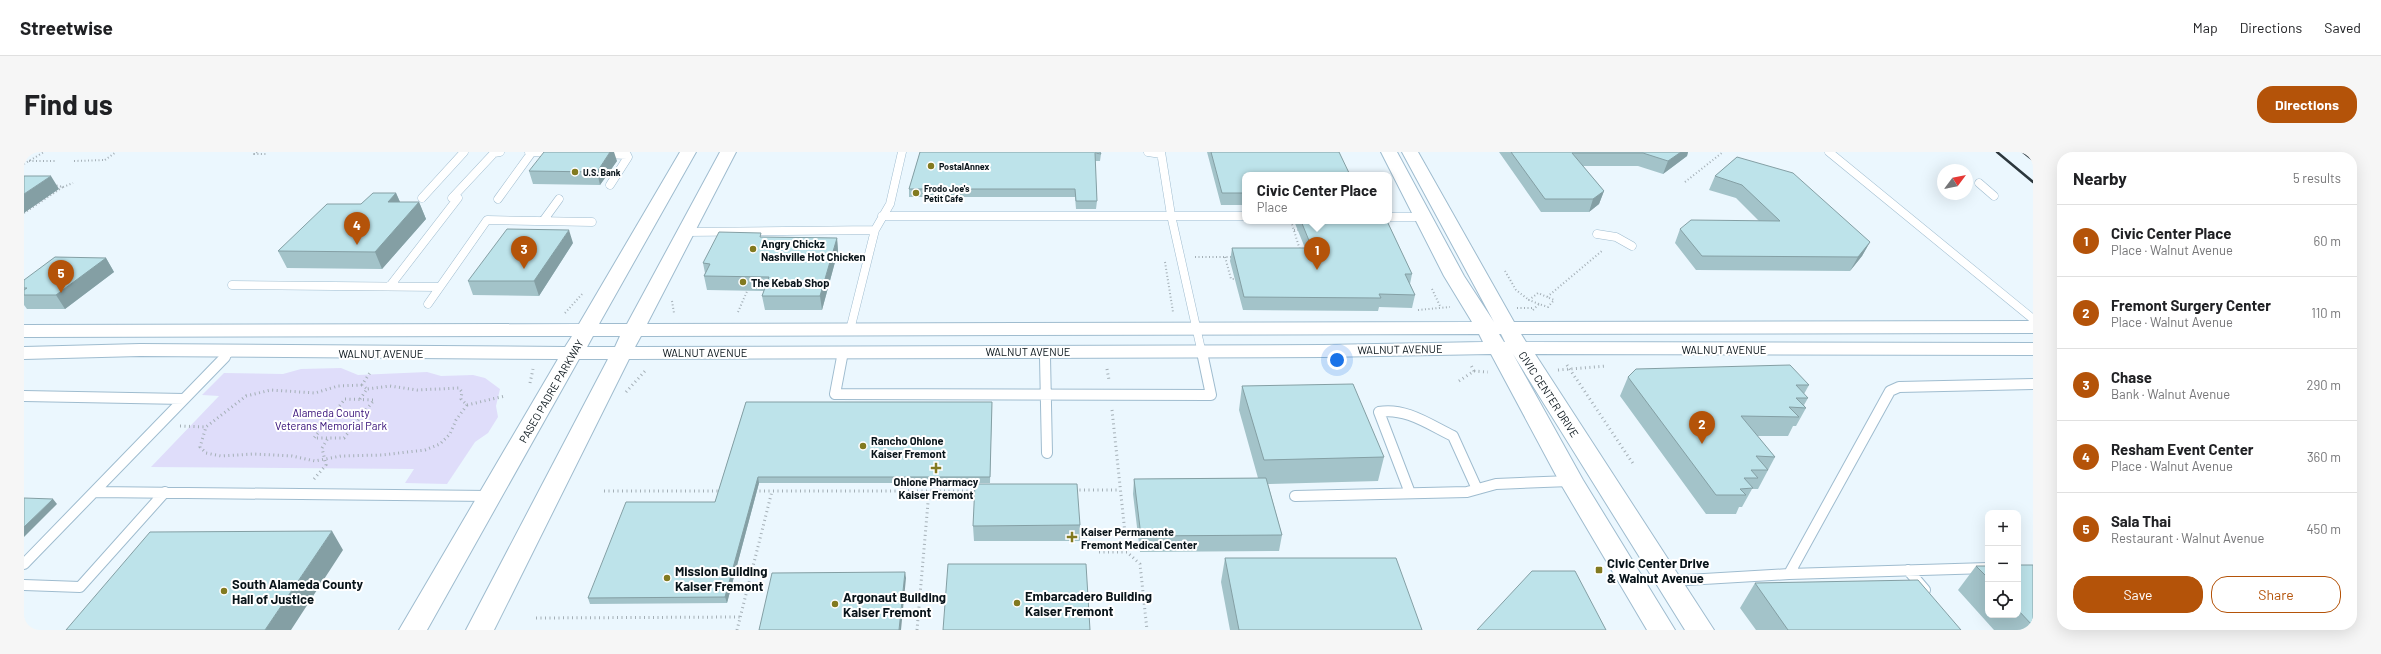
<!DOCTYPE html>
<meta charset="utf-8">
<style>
:root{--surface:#fff;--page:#f6f6f6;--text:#202124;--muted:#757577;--line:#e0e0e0;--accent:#b45309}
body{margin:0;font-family:Barlow,sans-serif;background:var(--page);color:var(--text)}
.controls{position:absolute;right:12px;bottom:12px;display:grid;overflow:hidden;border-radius:8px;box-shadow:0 4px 16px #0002}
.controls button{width:36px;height:36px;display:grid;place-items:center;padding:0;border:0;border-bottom:1px solid var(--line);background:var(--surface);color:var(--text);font:20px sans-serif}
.compass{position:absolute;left:1913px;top:12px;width:36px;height:36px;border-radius:50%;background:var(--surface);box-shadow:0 4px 16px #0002;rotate:58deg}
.you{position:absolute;left:1313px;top:208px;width:14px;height:14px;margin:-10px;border:3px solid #fff;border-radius:50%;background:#1a73e8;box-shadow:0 0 0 6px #1a73e833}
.badge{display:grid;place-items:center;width:26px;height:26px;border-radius:50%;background:var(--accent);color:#fff;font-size:13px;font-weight:700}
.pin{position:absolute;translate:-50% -33px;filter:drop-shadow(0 1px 2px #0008)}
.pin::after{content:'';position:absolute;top:21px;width:14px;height:12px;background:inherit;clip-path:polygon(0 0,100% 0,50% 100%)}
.popup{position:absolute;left:1218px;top:20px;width:150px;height:52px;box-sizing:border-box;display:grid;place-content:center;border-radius:8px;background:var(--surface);filter:drop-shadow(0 1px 3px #0005);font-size:13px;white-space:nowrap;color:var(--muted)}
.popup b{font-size:15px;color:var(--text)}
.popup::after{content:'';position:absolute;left:50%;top:100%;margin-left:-8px;border:8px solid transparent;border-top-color:var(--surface)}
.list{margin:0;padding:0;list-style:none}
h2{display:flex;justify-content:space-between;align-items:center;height:52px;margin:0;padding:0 16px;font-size:17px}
h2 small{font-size:13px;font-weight:400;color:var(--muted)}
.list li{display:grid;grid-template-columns:26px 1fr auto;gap:12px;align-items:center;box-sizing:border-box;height:72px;padding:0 16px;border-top:1px solid var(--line)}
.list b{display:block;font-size:15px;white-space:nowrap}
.list p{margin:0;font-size:13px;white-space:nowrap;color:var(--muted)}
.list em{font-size:13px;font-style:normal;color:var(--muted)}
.actions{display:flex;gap:8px;padding:12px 16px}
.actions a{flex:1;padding:9px 0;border:1px solid var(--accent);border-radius:16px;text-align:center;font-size:14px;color:var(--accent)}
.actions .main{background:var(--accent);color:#fff}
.icon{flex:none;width:22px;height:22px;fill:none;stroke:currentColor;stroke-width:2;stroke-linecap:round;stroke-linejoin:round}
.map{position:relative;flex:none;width:2009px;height:478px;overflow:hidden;border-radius:16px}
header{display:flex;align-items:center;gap:24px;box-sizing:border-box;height:56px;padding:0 20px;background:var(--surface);border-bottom:1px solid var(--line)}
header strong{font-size:19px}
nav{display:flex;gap:22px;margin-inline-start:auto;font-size:14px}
.intro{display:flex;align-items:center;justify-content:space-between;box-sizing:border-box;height:96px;padding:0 24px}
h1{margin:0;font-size:28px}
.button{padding:10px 18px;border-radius:16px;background:var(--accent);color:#fff;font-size:14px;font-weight:700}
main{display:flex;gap:24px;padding:0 24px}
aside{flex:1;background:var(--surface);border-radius:16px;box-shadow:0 4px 16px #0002}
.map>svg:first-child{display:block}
</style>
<header>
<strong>Streetwise</strong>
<nav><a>Map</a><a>Directions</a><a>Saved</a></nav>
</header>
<div class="intro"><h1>Find us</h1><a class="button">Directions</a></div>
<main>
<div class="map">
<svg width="2009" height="478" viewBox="0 0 2009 478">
<rect width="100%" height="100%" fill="#ebf7fe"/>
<!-- green -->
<path fill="#dfddfa" d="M317,216L334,223L403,220L417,224L449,223L461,226L476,237L472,254L474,265L464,281L451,290L423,332L381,331L390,317L127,315L195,244L178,243L200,221L259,222L277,217Z"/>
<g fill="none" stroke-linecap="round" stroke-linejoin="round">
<!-- service-far1 casing -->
<g stroke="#9fbccf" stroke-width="9">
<path id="service-far1" d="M505,0L530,1
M1124,0L1137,2
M1137,0L1147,63L1179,206
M1805,0L2009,167
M579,2L603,3L604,5L586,33
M1955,31L1970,44
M398,46L440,0
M428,46L470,1L476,0
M474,47L508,0
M858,64H1221
M1365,65H1401
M519,69L535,47
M662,80L851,78
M1573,82L1592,85L1608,94
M208,133L415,135
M366,134L434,46
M404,152L463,68L568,70
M826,178L851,78L866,52L878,0
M1021,199V206
M200,206L206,200
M818,206L819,200"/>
</g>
<!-- service casing -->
<g stroke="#9fbccf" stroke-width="12">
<path id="service" d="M818,205L811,242L1187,243L1179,205
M1021,205L1023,301
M0,244L160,247
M71,340L465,344
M1386,341L1355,260C1381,255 1406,273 1429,284L1453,337
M1271,344L1443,340L1472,332L1546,329
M0,412L201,205
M1884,418L1901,438
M1765,422L1866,239L1875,235L2009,232
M1646,429L1765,422L1964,416
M0,433L56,435L141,340"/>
</g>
<!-- secondary casing -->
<g stroke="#9fbccf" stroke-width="2">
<path id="secondary" d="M656,0H672L575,172H603L696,0H712L623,172L1448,170L1420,124L1357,0H1373L1440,124L1470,170L1378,0H1394L1490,170L2009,169V181L1497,182L1502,190L2009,191V203L1511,202L1690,478H1661L1489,202L1559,328L1651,478H1623L1535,329L1467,202L1299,205L605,207L470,478H442L584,207H555L403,478H375L534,207L116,204L0,207V195L116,192L541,195L548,184L0,185V173L555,172ZM1455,182L1459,190L1299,193L611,195L617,184ZM1475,182H1477L1481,190H1480ZM569,184H596L591,195H563Z"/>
</g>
<!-- path-far1 -->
<path stroke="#a4afb6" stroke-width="2" stroke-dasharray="1 2.5" stroke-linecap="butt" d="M233,0L230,2H242
M81,8L92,0
M5,9H33
M50,9L81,8
M0,12L20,0
M1661,30L1699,0
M39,35L49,31
M0,61L39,35L30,33
M1267,69L1276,98
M1270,78H1277
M1171,105H1210
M1201,105L1207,127H1211
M1141,110L1149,160
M1481,119L1492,138L1505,148
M1408,137L1417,156
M648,149L650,161
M1515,152L1505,148L1514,141L1523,145
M1493,156H1510
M1394,158L1426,155
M1509,158L1515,152L1524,155L1530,148L1523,145L1579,98
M714,160L724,137
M541,161L559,141"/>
<!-- path -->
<path stroke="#a4afb6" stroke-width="3" stroke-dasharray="1 3.5" stroke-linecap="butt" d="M1543,213L1610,313
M1083,217L1085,228
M1534,218L1582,214
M1450,219L1464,220
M1435,229L1450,219L1447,213
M506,231L509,217
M338,233L314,234L291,241L247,238L222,244L182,275L176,295L182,301L197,304L229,302L268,304L291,309L317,304L358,303L401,298L416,292L426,282L432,268L443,253L437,247L438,240L435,236L393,238L366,234L343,237
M602,240L621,219
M321,247L350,248L320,286H290Z
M336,247L343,237L338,233L347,219
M443,253L481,244
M1088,258L1103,400
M156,274L182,275
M290,327L302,313L298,296L304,286
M1051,338H1096
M580,339H698
M731,339H954
M1075,400H1103L1116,412L1123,478
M512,466L716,465
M713,478L748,339
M893,478L905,339"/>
<!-- service-far1 -->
<use href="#service-far1" stroke="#fff" stroke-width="8"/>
<!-- service -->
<use href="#service" stroke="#fff" stroke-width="10"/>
<!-- secondary -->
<use href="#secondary" fill="#fff" fill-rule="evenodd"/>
<!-- rail -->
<path stroke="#2c373d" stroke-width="2.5" d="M1973,0L2009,30
M1999,0L2009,8"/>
</g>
<!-- wall -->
<path fill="#a3c3c9" d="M896,0L1077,2L1076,9H1071L1073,49L1072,57H1052L1051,45H885V37Z
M1183,0H1315L1221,23V53H1197Z
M1475,0H1664L1663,4L1639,22L1614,14H1559L1580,39L1575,52L1565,60H1517Z
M1713,5L1846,90L1838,104L1826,119L1672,118L1651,91L1656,77L1735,69L1712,46L1685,38L1691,24Z
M593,9L576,33L509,32L505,19Z
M372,41L376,50H395L402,67L358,117L263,116L254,99L337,52Z
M1270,69H1363L1388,122L1386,132L1391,143L1388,156L1355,155L1354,159L1219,158L1206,109L1208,96H1281Z
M738,85L813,86L814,99L798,158H741L738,144L740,139L683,138L680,124L681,121L679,111Z
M549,91L515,144L449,143L444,129Z
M82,106L90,120L41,157H3L0,153V128Z
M1604,225L1785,233L1780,242L1784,246L1780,253L1782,256L1772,274H1769L1764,284H1733L1751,305L1734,337H1728L1718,355H1715L1712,362H1682L1596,244Z
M1218,234L1360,305L1354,329L1244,332L1258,383L1255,399L1116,400L1109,342L1110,327L1234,326L1215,258Z
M722,250H968L966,331H735L703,451L566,452L564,446L691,350Z
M1056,373V389H950L949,374Z
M1201,406L1398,478H1206L1197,430Z
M1994,413H2009V478H1970L1934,438L1952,414H1964V463H1994Z
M1731,431L1937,478H1732L1716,456Z"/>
<!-- shaded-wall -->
<path fill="#849fa4" d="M586,0H590L593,9L576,33L573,20Z
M1657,0H1664L1663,4L1639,22L1644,9Z
M27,24L35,37L0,61V42Z
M1580,39L1575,52L1565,60L1569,47Z
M372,41L379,57L364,50Z
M395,50L402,67L358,117L351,100Z
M545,78L549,91L515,144L510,129Z
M813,86L814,99L798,158L796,144Z
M1846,90L1838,104L1826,119L1834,105Z
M82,106L90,120L41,157L32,143Z
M734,325L735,331L703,451L701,445Z
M29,347L33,352L0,385V375Z
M308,379L319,398L267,478H241Z
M881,420L882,426L877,478H875Z"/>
<!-- building -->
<path fill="#bde3ea" stroke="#849fa4" d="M520,0H586L573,20L505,19Z
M896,0H1076L1077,2L1071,1L1073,49H1052L1051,37H885Z
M1187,0H1315L1326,23H1221V41H1198Z
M1487,0H1657L1644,9L1619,1H1548L1580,39L1569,47H1521Z
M1713,5L1769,21L1846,90L1834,105L1678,104L1656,77L1667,68L1756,69L1718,33L1691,24Z
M0,24H27L0,42Z
M349,41H372L364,50H395L351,100L254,99L303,52H337Z
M1277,69H1363L1388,122H1381L1391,143L1355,142L1357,146L1220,145L1208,96H1288Z
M483,77L545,78L510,129H444Z
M695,80L737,81L736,85L813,86L796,144H738L745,125L680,124L686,112L679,111Z
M31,105L82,106L32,143H0V138L3,136H0V128Z
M1766,213L1785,233H1772L1784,246H1772L1782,256L1765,255L1775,265L1717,264L1751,305L1732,304L1744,318H1727L1734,326H1720L1729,336L1716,337L1722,343H1692L1604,225L1612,217Z
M1329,232L1360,305L1240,308L1218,234Z
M722,250H968L966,325H734L701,445L564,446L602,350H691Z
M1242,326L1258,383L1117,384L1110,327Z
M951,332H1053L1056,373L949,374Z
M0,346L29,347L0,375Z
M308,379L241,478H42L126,380Z
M1201,406H1372L1398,478H1215Z
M924,412H1062L1066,478H919Z
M1994,413H2009V474L1994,458Z
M1952,414H1964V426Z
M1508,419H1551L1582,478H1453Z
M881,420L875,478H735L748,421Z
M1894,428L1937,478H1764L1731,431Z"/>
<!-- markers -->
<g fill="#827a20" stroke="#fff" stroke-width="1.5">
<circle cx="907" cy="14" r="4"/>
<circle cx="551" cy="20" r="4"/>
<circle cx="892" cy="41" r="4"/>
<circle cx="729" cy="97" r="4"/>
<circle cx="719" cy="130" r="4"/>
<circle cx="839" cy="294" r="4"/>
<path d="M910 310h4v4h4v4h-4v4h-4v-4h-4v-4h4z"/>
<path d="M1046 379h4v4h4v4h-4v4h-4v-4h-4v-4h4z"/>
<rect x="1571" y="414" width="8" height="8" rx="2"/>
<circle cx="643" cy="426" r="4"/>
<circle cx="200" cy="439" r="4"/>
<circle cx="993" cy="451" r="4"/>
<circle cx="811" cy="452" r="4"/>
</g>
<g text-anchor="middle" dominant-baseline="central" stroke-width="4" stroke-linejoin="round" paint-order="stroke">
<!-- far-poi labels -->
<g font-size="9" font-weight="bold" fill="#09141a" stroke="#fff" text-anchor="start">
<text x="915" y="14">PostalAnnex</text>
<text x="559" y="20">U.S. Bank</text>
<text x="900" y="36">Frodo Joe's<tspan x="900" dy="10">Petit Cafe</tspan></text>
</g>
<!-- poi labels -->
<g font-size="11" font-weight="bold" fill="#09141a" stroke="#fff" text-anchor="start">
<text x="737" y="91">Angry Chickz<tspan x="737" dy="13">Nashville Hot Chicken</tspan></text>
<text x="727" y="130">The Kebab Shop</text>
<text x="847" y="288">Rancho Ohlone<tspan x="847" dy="13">Kaiser Fremont</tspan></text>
<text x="912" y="329" text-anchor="middle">Ohlone Pharmacy<tspan x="912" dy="13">Kaiser Fremont</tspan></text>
<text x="1057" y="379">Kaiser Permanente<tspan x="1057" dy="13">Fremont Medical Center</tspan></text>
</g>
<!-- street labels -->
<g font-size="11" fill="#09141a" stroke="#fff">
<text transform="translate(1376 197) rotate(-1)">WALNUT AVENUE</text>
<text x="1700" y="197">WALNUT AVENUE</text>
<text x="1004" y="199">WALNUT AVENUE</text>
<text x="681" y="200">WALNUT AVENUE</text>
<text x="357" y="201">WALNUT AVENUE</text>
<text transform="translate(527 239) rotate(-60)">PASEO PADRE PARKWAY</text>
<text transform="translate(1525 242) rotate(57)">CIVIC CENTER DRIVE</text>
</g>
<!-- park labels -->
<g font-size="11" fill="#2f0673" stroke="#fff">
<text x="307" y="260">Alameda County<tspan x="307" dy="13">Veterans Memorial Park</tspan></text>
</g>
<!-- near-poi labels -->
<g font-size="13" font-weight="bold" fill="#09141a" stroke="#fff" text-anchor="start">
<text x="1583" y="411">Civic Center Drive<tspan x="1583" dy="15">&amp; Walnut Avenue</tspan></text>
<text x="651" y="419">Mission Building<tspan x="651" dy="15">Kaiser Fremont</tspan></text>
<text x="208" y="432">South Alameda County<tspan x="208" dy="15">Hall of Justice</tspan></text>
<text x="1001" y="444">Embarcadero Building<tspan x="1001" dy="15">Kaiser Fremont</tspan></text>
<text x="819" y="445">Argonaut Building<tspan x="819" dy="15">Kaiser Fremont</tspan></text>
</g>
</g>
</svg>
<div class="controls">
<button>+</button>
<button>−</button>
<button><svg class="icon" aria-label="locate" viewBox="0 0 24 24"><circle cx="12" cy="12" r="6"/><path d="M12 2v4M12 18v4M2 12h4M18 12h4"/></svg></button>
</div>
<svg class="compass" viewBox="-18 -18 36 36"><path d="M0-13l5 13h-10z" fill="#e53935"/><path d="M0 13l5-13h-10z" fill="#757577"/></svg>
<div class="you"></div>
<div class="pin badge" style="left:1293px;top:118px">1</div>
<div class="popup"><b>Civic Center Place</b>Place</div>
<div class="pin badge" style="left:1678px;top:292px">2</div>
<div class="pin badge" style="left:500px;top:117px">3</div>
<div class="pin badge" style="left:333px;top:93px">4</div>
<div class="pin badge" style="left:37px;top:141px">5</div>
</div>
<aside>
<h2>Nearby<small>5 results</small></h2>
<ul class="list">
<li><span class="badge">1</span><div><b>Civic Center Place</b><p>Place · Walnut Avenue</p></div><em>60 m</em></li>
<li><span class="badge">2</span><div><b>Fremont Surgery Center</b><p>Place · Walnut Avenue</p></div><em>110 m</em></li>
<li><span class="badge">3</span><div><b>Chase</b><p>Bank · Walnut Avenue</p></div><em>290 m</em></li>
<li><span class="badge">4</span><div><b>Resham Event Center</b><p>Place · Walnut Avenue</p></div><em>360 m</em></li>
<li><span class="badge">5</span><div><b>Sala Thai</b><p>Restaurant · Walnut Avenue</p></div><em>450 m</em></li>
</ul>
<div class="actions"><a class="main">Save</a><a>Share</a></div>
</aside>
</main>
